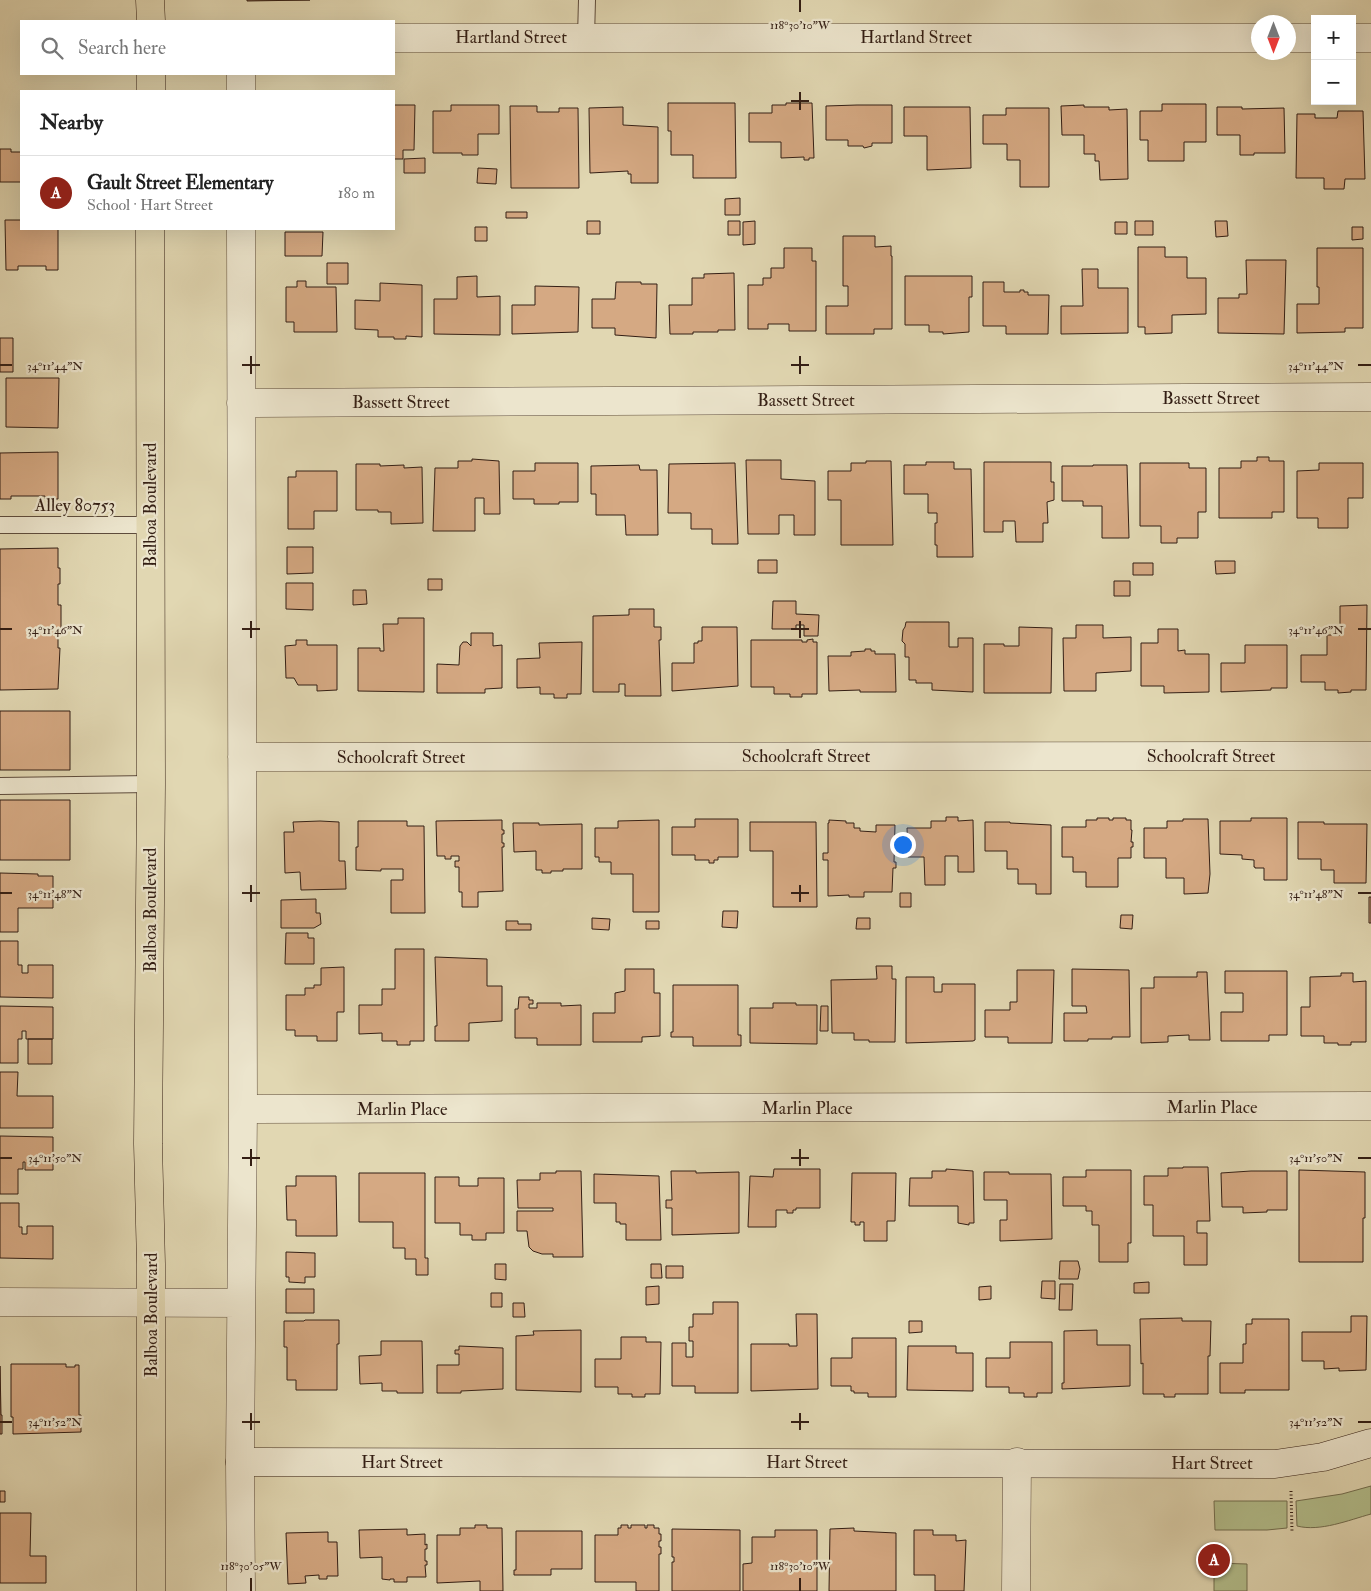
<!DOCTYPE html>
<meta charset="utf-8">
<style>
:root{--surface:#fff;--page:#f6f6f6;--text:#222;--muted:#767676;--line:#e0e0e0;--accent:#8f2418}
body{margin:0;font-family:"IM FELL Double Pica",serif;background:var(--page);color:var(--text)}
.controls{position:absolute;right:15px;top:15px;display:grid;overflow:hidden;border-radius:0px;box-shadow:0 5px 20px #0002}
.controls button{width:45px;height:45px;display:grid;place-items:center;padding:0;border:0;border-bottom:1px solid var(--line);background:var(--surface);color:var(--text);font:25px sans-serif}
.compass{position:absolute;left:1251px;top:15px;width:45px;height:45px;border-radius:50%;background:var(--surface);box-shadow:0 5px 20px #0002;rotate:180deg}
.you{position:absolute;left:902px;top:844px;width:18px;height:18px;margin:-12px;border:4px solid #fff;border-radius:50%;background:#1a73e8;box-shadow:0 0 0 8px #1a73e833}
.badge{display:grid;place-items:center;width:32px;height:32px;border-radius:50%;background:var(--accent);color:#fff;font-size:16px;font-weight:700}
.pin{position:absolute;translate:-50% -50%;border:2px solid #fff;box-shadow:0 1px 5px #0006}
.list{margin:0;padding:0;list-style:none}
h2{display:flex;justify-content:space-between;align-items:center;height:65px;margin:0;padding:0 20px;font-size:21px}
h2 small{font-size:16px;font-weight:400;color:var(--muted)}
.list li{display:grid;grid-template-columns:32px 1fr auto;gap:15px;align-items:center;box-sizing:border-box;height:75px;padding:0 20px;border-top:1px solid var(--line)}
.list b{display:block;font-size:19px;white-space:nowrap}
.list p{margin:0;font-size:16px;white-space:nowrap;color:var(--muted)}
.list em{font-size:16px;font-style:normal;color:var(--muted)}
.icon{flex:none;width:28px;height:28px;fill:none;stroke:currentColor;stroke-width:2;stroke-linecap:round;stroke-linejoin:round}
.map{position:relative;flex:none;width:1371px;height:1591px;overflow:hidden}
.search{position:absolute;background:var(--surface);box-shadow:0 5px 20px #0002;left:20px;top:20px;width:375px;height:55px;display:flex;align-items:center;gap:12px;box-sizing:border-box;padding:0 18px;border-radius:0px;color:var(--muted);font-size:19px}
.panel{position:absolute;background:var(--surface);box-shadow:0 5px 20px #0002;left:20px;top:90px;width:375px;height:140px;border-radius:0px}
.map>svg:first-child{display:block}
</style>
<div class="map">
<svg width="1371" height="1591" viewBox="0 0 1371 1591">
<rect width="100%" height="100%" fill="#e1d7b2"/>
<filter id="stains"><feTurbulence type="fractalNoise" baseFrequency=".004" numOctaves="4"/><feColorMatrix values="0 0 0 0 .2 0 0 0 0 .09 0 0 0 0 .02 0 0 0 .5 -.17"/></filter>
<radialGradient id="worn" r=".72"><stop offset=".6" stop-color="#630" stop-opacity="0"/><stop offset="1" stop-color="#630" stop-opacity=".3"/></radialGradient>
<!-- green -->
<path fill="#b3be8c" stroke="#736e50" d="M1371,1486V1514C1349,1520 1320,1532 1297,1526L1296,1501L1342,1494Z
M1214,1501H1287V1528L1267,1530H1215Z
M1214,1563L1247,1564V1591H1214Z"/>
<!-- building -->
<path fill="#d5a983" stroke="#331e14" d="M247,0H310L247,1Z
M668,103H735L736,178H693V155H671V131H668Z
M786,103H812L814,158H809V160H804V157L781,158V142H749V113H772V105H786Z
M1162,104H1206V142H1184V161H1148V140H1140V111H1162Z
M394,105H415L414,150H403V159H394Z
M451,105H499V134H478V155H462V153H433V111H451Z
M857,105H892V143H872V146L864,148L863,146H848V140H826V106Z
M1084,105V107H1109V110L1127,109L1128,179L1100,180L1099,161H1095V154H1084V135H1062L1061,106Z
M510,106H537V112H559V108H578L579,188H511Z
M623,107V125L658,127V183H631V174H628V171L590,173L589,108Z
M904,107H970L971,168L927,170V136H904Z
M1217,107H1242V109L1284,108L1285,153H1254V155H1240V135H1217Z
M1006,108H1049V187H1020V160H1007V144H983V115H1006Z
M1338,111H1363L1365,179H1345L1344,189H1324V178H1296L1297,114H1315V118H1337Z
M0,149H11V152H21V182H0Z
M425,158V173H404V159Z
M478,168L497,169L496,184L477,183Z
M740,198V215H725V199Z
M506,212H527V218H506Z
M5,220H21V229H58V270H46V266H18V270H6Z
M587,221H600V234H587Z
M728,221H740V235H728Z
M755,221V244L743,245V222Z
M1135,221H1153V235H1135Z
M1215,221H1227L1228,236L1216,237Z
M1115,222H1127V234H1115Z
M475,227H487V241H475Z
M1352,227H1363V239L1352,240Z
M285,232H323L322,256H285Z
M843,236H875V247L891,246V256H892V329H874V334H826V306H848V286H843Z
M1138,247H1165V257H1187V278H1206V314L1172,315V333L1145,334V327H1138Z
M784,248H812V261H816V331H789V324H768V329H748V285H763V278H771V268H784Z
M1317,248H1363V328H1345V332L1297,333V304H1319V287H1317Z
M1246,260H1286L1284,334L1218,333V298H1239V294H1247Z
M327,263H348V284H327Z
M1082,269H1098V288H1128V333L1061,334V306H1083Z
M734,273L735,330H718V332H693V334H670L669,305H692V278H704V274Z
M477,276V297L500,296V335L434,334V299H457V277Z
M905,276H972V297H969V332L943,334V332H929V325H905Z
M297,281H306V287H336L337,332H294V322H286V287H297Z
M616,282H641V284H657L656,338L615,335V328H592V299H615Z
M983,282H1004V292H1020V290H1024V292H1028V295H1049L1048,334H1006V326H983Z
M380,283L422,285V337L406,336V339H394V337H378V330L355,329V300L380,301Z
M535,286L579,287L578,332L512,334V305H535Z
M0,338H13V372H0Z
M6,378H59L58,428L6,427Z
M58,452V499H45V496H11V499H0V453Z
M1257,457H1269V461H1284V512H1272V518H1219V468H1241V461H1257Z
M472,459L499,461L500,514H484V498H475V531H433L435,468H458V461H472Z
M746,460H781V479L815,481V535H794V515H779V534H748Z
M866,461H891L893,545H841V500H828V471H851V463H866Z
M926,462H954V469H971L973,557H937V545H935V523H937V513H928V494H904V465H926Z
M984,462H1051V482H1054V500L1047,502L1048,523H1043V542H1016L1015,521H1003V532H984Z
M535,463H578V502H559V504H534V499H513V471H535Z
M735,463L738,544H712V529H691V513H668L669,464Z
M1140,463H1189V468H1206V512H1198V538H1177V543H1161V526H1140Z
M1319,463H1363V498H1348V528H1318V518H1297V471L1319,470Z
M356,464H380V466L404,465V468L422,467L423,523L391,524V512H378V510H356Z
M639,465L640,470H657L658,535H626L625,515H596V494H591V466Z
M1093,465H1127L1129,538H1102V506H1083V501H1062V466H1093Z
M296,471H337V511H314V529H288V477H296Z
M287,547H313V573L287,574Z
M58,548V568H60V584H58V605H61V628H58V648H60L58,689L0,690V549Z
M758,560H777V573H758Z
M1215,561H1235V573L1216,574Z
M1133,563H1153V575H1133Z
M428,579H442V590H428Z
M1114,581H1130V596H1114Z
M286,583H313V610L286,609Z
M353,590H366L367,604L353,605Z
M773,601H796V614L819,615L818,636H804V625H796V629H772Z
M1367,605L1366,690H1351V692L1338,693V690H1325V682H1301V655H1327V635H1340V606Z
M629,609H654V627H661V640H659L661,696H625V684H619V692H593V616L629,615Z
M398,618H424V692L358,691V648H380V651H384L383,624H398Z
M906,622H949V647H958V638H973V692L932,690V683H916V680H909V657H905V644L902,641L903,630L905,627Z
M1076,625H1103V638L1131,637V671L1096,673V691H1064L1063,638H1076Z
M702,627H737L738,686L672,691V663H694V643H698V641H702Z
M1019,627L1052,628L1051,693H984V644H1004V646H1019Z
M1158,629H1178V651L1185,650V654H1209V692L1164,693V686H1141V643H1158Z
M471,633H493V646L502,645V688L485,689V693H437V664L459,665L460,646L463,642H467L471,646Z
M813,639V642H817V694H802V697H790V694H774V687H751V640H802V642H807V640Z
M296,640H307V645H337V690L317,691V685H298L294,678H286L285,646L296,645Z
M582,642L581,694H567V698H554V694H540V687L517,688V659L540,658L539,643Z
M1245,645H1287V688H1271V690L1221,692V663H1245Z
M865,649H871V651H875V654H895L896,692H860V690L829,691L828,656H851V652L865,651Z
M0,711H70V770H0Z
M0,800H70V860H0Z
M946,817H958V821L973,820L974,872H958V856H945V885H925L924,857H908L907,828H931V821H946Z
M1097,818H1109V820H1113V818H1126V820H1131V830H1132L1131,842H1133V847H1131V858H1118V887H1086V872H1073V857H1062V827H1086V820H1097Z
M1251,818H1287V880H1264V868H1255V867H1254V860L1242,859V855L1220,854V821H1251Z
M695,819H738V857H718V860H714V863H709V860H695V855H672V827H695Z
M1183,819H1208L1210,874L1208,893L1184,894V878H1166V858H1144V828H1167V821H1183Z
M502,820V830H504V834H502V843H504V847H502L503,891L478,892V907H462V892H459V867H455V861H459V856H451V859H445V856H437L436,821Z
M659,820V912H633V874H611V862H599V857H595V828H618V821Z
M829,820L846,821V823H854V828H860V831L876,832V825H895L894,862H896V868H893L892,892H864V897H849V895L828,896V860H823V853H828V823H829Z
M320,821L339,822V861H345L346,889L301,890L300,872L285,873L284,832H294L293,822Z
M358,821H407V826H424L425,913H391V880H403V869H381V871L356,870V847H358Z
M750,822H816L817,907H773V851H750Z
M985,822H1010V823L1051,825V894H1036V884H1018V869H1007V851H985Z
M1298,822H1324V824H1367L1366,883H1334V870H1321V859H1298Z
M513,823H539V825L582,824V869H563V871H551V873H542V870H536V851L514,852Z
M0,873L38,874V876H53V908H18V932H0Z
M900,893H911V907H900Z
M1369,897H1371V923H1369Z
M316,899V913H320L321,924L314,928H281V900Z
M723,911H738L737,928L722,927Z
M1121,915H1133L1132,929L1120,928Z
M592,918L610,919L609,930L592,929Z
M857,918H870V929H856Z
M506,921H518V924H531V930H506Z
M646,921H659V929H646Z
M286,933H308V938H314V964H285Z
M0,941H18V965H22V973H28V965H53V998L0,997Z
M395,949H424V1041H410V1045H397V1041H382V1033L359,1034V1005H382V989H395Z
M435,957L487,959V986H502V1021L469,1023V1041H435V1026H437Z
M876,966H892V979H896L895,1042H869V1040H854V1033H832L831,980L877,979Z
M344,967V1012H337V1041H317V1036H295V1030H286V995H305V988H314V985H321V968Z
M625,969H654V993H660V1036L642,1037V1042H593V1013H615V993L625,991Z
M1072,969L1129,970L1130,1037H1112V1039H1088V1041H1064V1013H1087L1086,1006H1072Z
M1017,970H1054L1052,1043H1008V1037H985V1010H1010V1002H1017Z
M1225,971H1287V1035H1269V1041H1221V1012H1243V993H1225Z
M1197,972H1207L1210,1040H1189V1035L1168,1036V1042L1141,1043V988H1154V977H1197Z
M1341,973H1353V982L1366,981V1042H1351V1045H1338V1043H1324V1036H1301V1007H1310V977L1341,976Z
M906,977H934V992H942V984H975V1040L973,1041L906,1043Z
M673,985H738V1035H741V1046H693V1037H671V1032H673Z
M519,997H529V1000H533V1004H529V1008H537V1003H561V1006L581,1005V1045H537V1038H515V1009H518Z
M773,1003H796V1005H817V1044L750,1043V1008H773Z
M0,1006L53,1007V1039H26V1031H22V1039H18V1063H0Z
M821,1006H828V1031H820Z
M28,1039H52V1064H28Z
M0,1072H18L17,1096H53V1128H0Z
M0,1136L53,1137V1170H25V1162H23V1169H18V1194H0Z
M1183,1167H1208L1210,1221H1197V1233H1207V1265H1184V1236H1153V1205H1144V1176H1168V1168H1183Z
M774,1169H820V1208H796V1210H793V1213H787V1210H776V1227H748L750,1176L773,1177Z
M946,1169L973,1171L974,1223H969V1225L958,1223V1206H909L910,1178H932V1171H946Z
M1086,1170H1131V1243H1128V1262H1099V1225H1092V1211H1086V1206H1063V1177H1086Z
M1299,1170L1365,1172V1218H1363V1262H1299Z
M556,1171H581L583,1257H553V1254H542L533,1251L529,1247L527,1231H517V1211H553V1208H518L517,1180H540V1173H556Z
M671,1171H696V1173L739,1172V1233L672,1235V1208H666V1200H672Z
M1251,1171H1287V1210H1267V1212L1243,1213V1207H1222L1221,1173Z
M984,1172H1009V1174H1051L1052,1239L1000,1241V1220H1007V1200H984Z
M359,1173H425V1258H428V1275H416V1259H405V1248H393V1222H359Z
M852,1173H896L895,1221H887V1241H864V1222H860V1225H855V1222H851Z
M594,1174L659,1176L661,1240H626V1224H620V1222H616V1203H594Z
M296,1176H336L337,1236H296V1220H287L286,1186H296Z
M435,1177H459V1186H478V1178H504V1233H486V1240H472V1235H460V1223H435Z
M0,1203H19V1227H22V1234H27V1226H53V1259L0,1258Z
M286,1252L315,1253V1277H305V1283L289,1282V1277H286Z
M1060,1261H1078L1080,1269L1078,1279H1059Z
M495,1264H506V1280L495,1279Z
M651,1264H661L662,1278H651Z
M666,1266H683V1278H666Z
M1042,1281H1055V1299L1041,1298Z
M1149,1282V1293H1134V1283Z
M1060,1284H1073L1072,1310H1059Z
M659,1286V1304L646,1305V1287Z
M991,1286V1299L979,1300V1287Z
M286,1289H314V1313H286Z
M491,1293H502V1307H491Z
M713,1302H738V1393H695V1386H672V1343H686V1357H693V1341H689V1327H693V1314H713Z
M513,1303H524L525,1317H513Z
M796,1314H817L818,1389L751,1391V1344H789V1346H797Z
M1351,1316H1367L1366,1370L1339,1371V1368L1324,1369V1361H1302V1332H1351Z
M1182,1318V1321H1211L1210,1356H1208V1394H1175V1397H1164V1394H1143V1363L1141,1364L1140,1319Z
M1252,1319H1289V1390H1245V1393H1220V1363H1243V1344H1246V1324H1252Z
M305,1320H339V1344H337V1390H296V1380H287V1347H284V1321H304Z
M909,1321H922V1332L909,1333Z
M581,1330V1392L516,1390V1336L534,1335L533,1331Z
M1097,1330V1345H1130V1386L1062,1389V1383H1064V1331Z
M621,1337H646V1342H661L660,1394H645V1397H632V1394H618V1387H595V1359H621Z
M852,1338H896V1397H868V1393H854V1391H851V1386H831V1358H852Z
M381,1341H422L423,1393H397V1391H382V1383L360,1384L359,1356L381,1355Z
M1010,1342H1052V1393H1037V1397H1024V1393H1009V1387H986V1358H1010Z
M459,1346L503,1348V1389L461,1391V1393H437V1365H459V1354H455V1350H459Z
M908,1346H956V1353H973V1391L907,1390Z
M11,1364H66V1367H75V1365H79V1415H81V1432L13,1434V1417H11Z
M0,1366L1,1415H2V1434H0Z
M0,1491H5V1502H0Z
M0,1513H31L30,1556H46V1583H0Z
M475,1525H487V1528H502L503,1591H480V1581L437,1583V1535H460V1528H475Z
M621,1525H628V1528H631V1525H645V1528H647V1525H654V1528H659V1534H661V1541H659V1547H661V1554H659V1591H636V1582H595V1535H618V1528H621Z
M854,1528V1531L896,1533V1591H829L830,1529Z
M407,1529V1535L425,1534V1545L427,1544V1549H425V1561H427V1565H425L426,1577H407V1582H394V1579H390V1580L382,1579V1557L360,1558L359,1530Z
M672,1529L740,1530V1591H672V1562H674V1557H672Z
M775,1530H817V1591H743V1564L752,1563V1537H775Z
M914,1530H933V1535H956V1541L966,1540L964,1591H935V1575H914Z
M516,1531H582V1569H551V1575H514V1570H516Z
M328,1532V1542H337L338,1576H327V1579H319V1575L305,1576L306,1583L288,1584L286,1533Z"/>
<g fill="none" stroke-linecap="round" stroke-linejoin="round">
<!-- lane casing -->
<g stroke="#5e4c3c" stroke-width="18">
<path id="lane" d="M586,37L587,0
M0,525H150
M0,786L151,784"/>
</g>
<!-- street casing -->
<g stroke="#5e4c3c" stroke-width="29">
<path id="street" d="M394,38H1258
M1288,38H1315
M1352,38H1371
M241,74V91
M241,403L1371,397
M242,757L1371,756
M243,1109L1371,1106
M0,1302L241,1303
M241,1591L240,1462L243,1109L241,229
M1016,1591L1017,1462"/>
</g>
<!-- secondary casing -->
<g stroke="#331e14" stroke-width="29">
<path id="secondary" d="M240,1462L1275,1464L1323,1457L1371,1443"/>
</g>
<!-- primary casing -->
<g stroke="#331e14" stroke-width="29">
<path id="primary" d="M150,0L151,21
M151,91V74
M150,229L151,784L148,1144L151,1264V1591"/>
</g>
<!-- path -->
<path stroke="#331e14" stroke-width="3" stroke-dasharray="1 2.5" stroke-linecap="butt" d="M1291,1491L1292,1532"/>
<!-- lane -->
<use href="#lane" stroke="#ece5cd" stroke-width="16"/>
<!-- street -->
<use href="#street" stroke="#ece5cd" stroke-width="28"/>
<!-- secondary -->
<use href="#secondary" stroke="#ece5cd" stroke-width="28"/>
<!-- primary -->
<use href="#primary" stroke="#e1d7b2" stroke-width="28"/>
</g>
<!-- ticks -->
<path fill="none" stroke="#331e14" stroke-width="2" d="M800,0V12M800,92V110M791,101H809M251,356V374M800,356V374M0,365H12M242,365H260M791,365H809M1358,365H1371M251,621V638M800,621V638M0,629H12M242,629H260M791,629H809M1358,629H1371M251,885V902M800,885V902M0,893H12M242,893H260M791,893H809M1358,893H1371M251,1149V1166M800,1149V1166M0,1158H12M242,1158H260M791,1158H809M1358,1158H1371M251,1413V1430M800,1413V1430M0,1422H12M242,1422H260M791,1422H809M1358,1422H1371M251,1578V1591M800,1578V1591"/>
<g text-anchor="middle" dominant-baseline="central" stroke-width="4.5" stroke-linejoin="round" paint-order="stroke">
<!-- street labels -->
<g font-size="18" fill="#331e14" stroke="#ece5cd">
<text x="511" y="37">Hartland Street</text>
<text x="916" y="37">Hartland Street</text>
<text x="1211" y="398">Bassett Street</text>
<text x="806" y="400">Bassett Street</text>
<text x="401" y="402">Bassett Street</text>
<text x="75" y="505">Alley 80753</text>
<text transform="translate(150 505) rotate(-90)">Balboa Boulevard</text>
<text x="806" y="756">Schoolcraft Street</text>
<text x="1211" y="756">Schoolcraft Street</text>
<text x="401" y="757">Schoolcraft Street</text>
<text transform="translate(150 910) rotate(-90)">Balboa Boulevard</text>
<text x="1212" y="1107">Marlin Place</text>
<text x="807" y="1108">Marlin Place</text>
<text x="402" y="1109">Marlin Place</text>
<text transform="translate(151 1315) rotate(-90)">Balboa Boulevard</text>
<text x="402" y="1462">Hart Street</text>
<text x="807" y="1462">Hart Street</text>
<text x="1212" y="1463">Hart Street</text>
</g>
</g>
<g font-size="12" text-anchor="middle" fill="#331e14" stroke="#ece5cd" stroke-width="4.5" stroke-linejoin="round" paint-order="stroke">
<text x="800" y="29">118°30'10"W</text>
<text x="1316" y="370">34°11'44"N</text>
<text x="55" y="370">34°11'44"N</text>
<text x="1316" y="634">34°11'46"N</text>
<text x="55" y="634">34°11'46"N</text>
<text x="1316" y="898">34°11'48"N</text>
<text x="55" y="898">34°11'48"N</text>
<text x="1316" y="1162">34°11'50"N</text>
<text x="55" y="1162">34°11'50"N</text>
<text x="1316" y="1426">34°11'52"N</text>
<text x="55" y="1426">34°11'52"N</text>
<text x="251" y="1570">118°30'05"W</text>
<text x="800" y="1570">118°30'10"W</text>
</g>
<rect width="100%" height="100%" filter="url(#stains)"/>
<rect width="100%" height="100%" fill="url(#worn)"/>
</svg>
<div class="controls">
<button>+</button>
<button>−</button>
</div>
<svg class="compass" viewBox="-18 -18 36 36"><path d="M0-13l5 13h-10z" fill="#e53935"/><path d="M0 13l5-13h-10z" fill="#767676"/></svg>
<div class="you"></div>
<div class="pin badge" style="left:1214px;top:1560px">A</div>
<div class="search"><svg class="icon" aria-label="search" viewBox="0 0 24 24"><circle cx="10" cy="10" r="6"/><path d="M15 15l6 6"/></svg>Search here</div>
<section class="panel">
<h2>Nearby<small></small></h2>
<ul class="list">
<li><span class="badge">A</span><div><b>Gault Street Elementary</b><p>School · Hart Street</p></div><em>180 m</em></li>
</ul>
</section>
</div>
